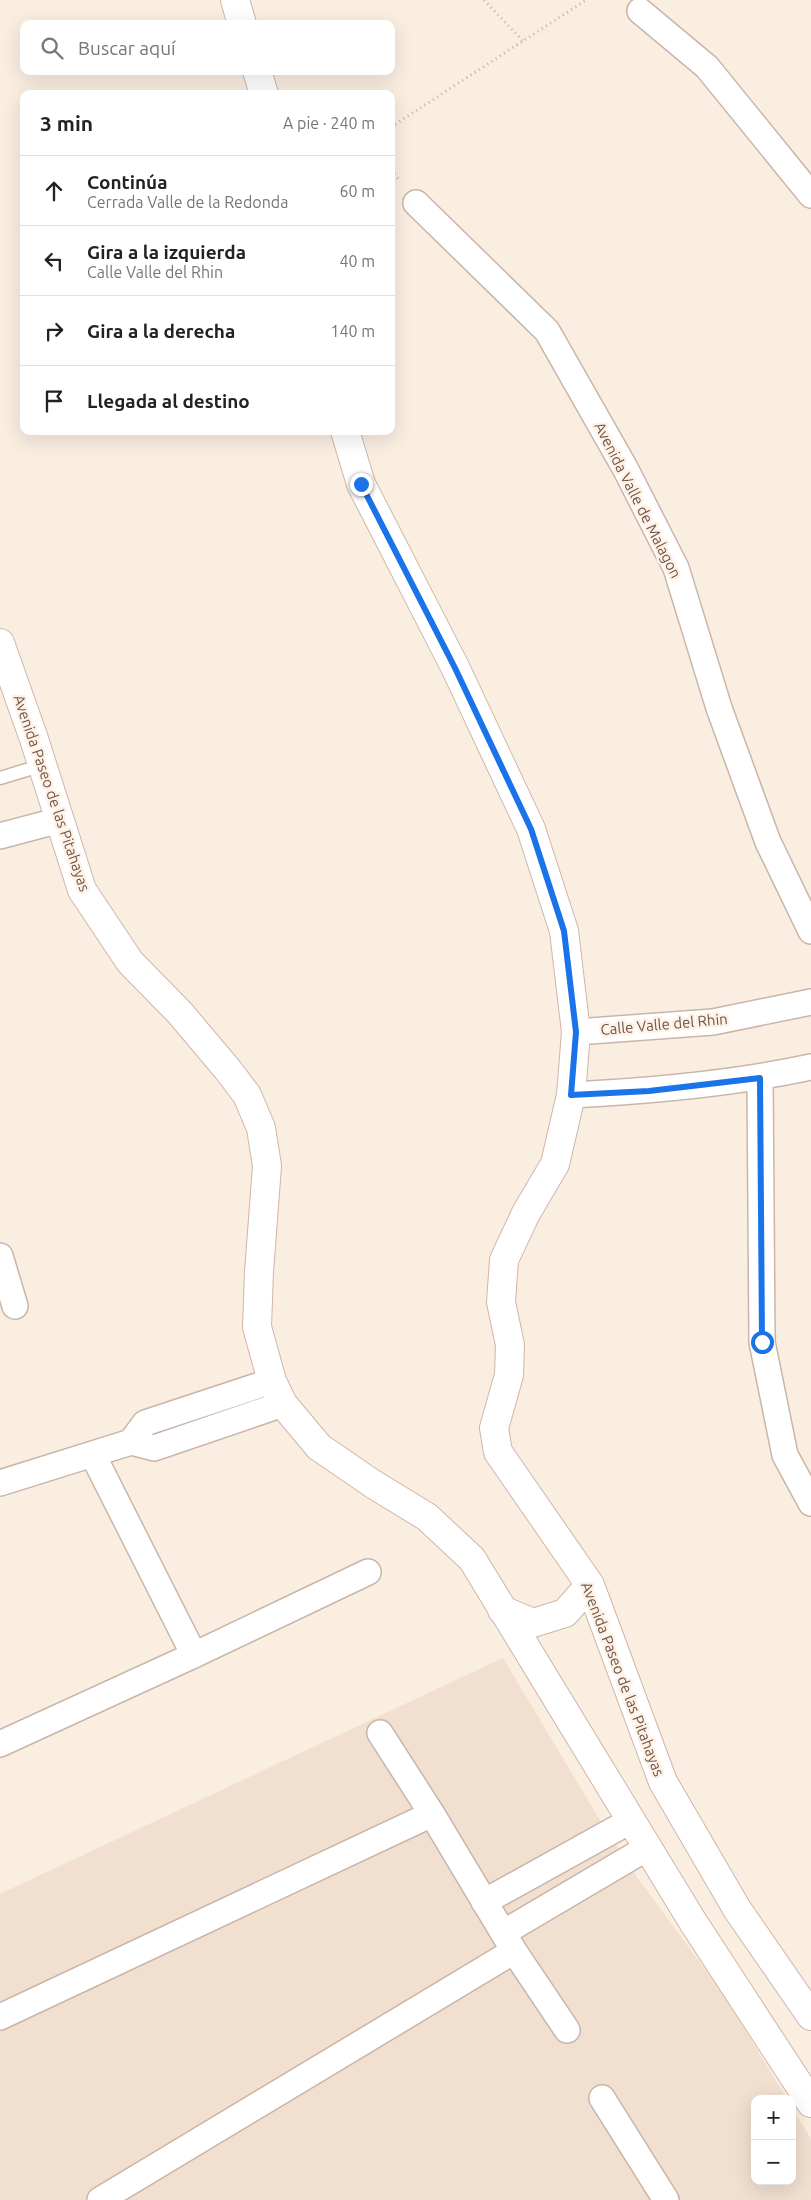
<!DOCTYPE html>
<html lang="es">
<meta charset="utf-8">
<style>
:root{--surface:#fff;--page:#f6f6f6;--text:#222;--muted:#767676;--line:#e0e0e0}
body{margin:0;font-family:Ubuntu,sans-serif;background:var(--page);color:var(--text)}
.controls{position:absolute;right:15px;bottom:15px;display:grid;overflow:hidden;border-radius:10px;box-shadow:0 5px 20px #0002}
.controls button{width:45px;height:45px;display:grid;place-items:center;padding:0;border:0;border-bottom:1px solid var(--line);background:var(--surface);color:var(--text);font:25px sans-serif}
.stop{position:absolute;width:15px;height:15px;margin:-11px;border:4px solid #1a73e8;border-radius:50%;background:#fff}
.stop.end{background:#1a73e8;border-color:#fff;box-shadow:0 1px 5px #0008}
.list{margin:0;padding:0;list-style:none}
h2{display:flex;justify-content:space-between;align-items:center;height:65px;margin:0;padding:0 20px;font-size:21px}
h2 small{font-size:16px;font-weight:400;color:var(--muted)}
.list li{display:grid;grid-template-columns:32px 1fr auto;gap:15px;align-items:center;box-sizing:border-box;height:70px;padding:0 20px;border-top:1px solid var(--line)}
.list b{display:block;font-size:19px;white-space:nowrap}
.list p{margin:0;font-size:16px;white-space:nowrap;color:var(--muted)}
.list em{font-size:16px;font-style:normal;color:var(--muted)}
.icon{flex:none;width:28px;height:28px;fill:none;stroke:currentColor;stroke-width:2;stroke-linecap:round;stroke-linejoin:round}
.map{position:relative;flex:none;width:811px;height:2200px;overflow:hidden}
.search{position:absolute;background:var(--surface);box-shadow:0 5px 20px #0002;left:20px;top:20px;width:375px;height:55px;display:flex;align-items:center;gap:12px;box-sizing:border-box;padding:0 18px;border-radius:10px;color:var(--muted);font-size:19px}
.panel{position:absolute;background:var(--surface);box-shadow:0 5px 20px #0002;left:20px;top:90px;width:375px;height:345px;border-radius:10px}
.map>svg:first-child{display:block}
</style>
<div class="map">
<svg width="811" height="2200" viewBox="0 0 811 2200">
<rect width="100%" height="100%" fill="#faeee1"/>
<!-- residential -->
<path fill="#f1dfd0" d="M503,1658L595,1812L639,1880L724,1995L787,2099H755V2181H792V2108L811,2139V2200H0V1894Z"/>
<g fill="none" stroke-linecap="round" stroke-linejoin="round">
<!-- lane casing -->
<g stroke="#c9b5a9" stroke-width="15">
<path id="lane" d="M0,778L43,765"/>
</g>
<!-- street casing -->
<g stroke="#c9b5a9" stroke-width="28">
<path id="street" d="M640,11L707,67L811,195
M416,203L547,331L625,468L676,568L719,708L768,842L811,931
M0,836L60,820
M576,1032L713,1022L811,1002
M760,1078L762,1342L785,1455L811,1503
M571,1095C652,1091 732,1084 811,1067
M0,1256L15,1306
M131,1442L154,1448L283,1404
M93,1455L194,1655
M0,1483L131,1442L145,1423L272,1381
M380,1733L432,1814L514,1951L567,2030
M0,1744L194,1655L368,1572
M484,1902L630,1821
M503,1933L647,1848
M0,2017L432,1814
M602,2098L666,2200
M100,2200L514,1951"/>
</g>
<!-- secondary casing -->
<g stroke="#cfb6a9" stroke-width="30">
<path id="secondary" d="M235,0L242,24
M257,71L264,94
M345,431L361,484L455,667L531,829L564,931L576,1032L571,1095L555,1164L526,1213L504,1260L501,1302L510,1345L509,1375L494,1428L498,1452L590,1585L663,1782L737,1909L811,2016
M0,643L34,739L82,890L130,962L180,1013L228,1070L247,1095L261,1128L267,1166L259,1272L257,1327L272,1381L283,1404L319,1447L373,1484L427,1517L472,1559L693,1922L811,2103
M502,1610L533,1623L565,1613L590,1585"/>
</g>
<!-- path -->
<path stroke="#d2ae9e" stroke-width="3" stroke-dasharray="1 4" stroke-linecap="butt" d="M484,0L523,41
M391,127L586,0
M391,170L400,181"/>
<!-- lane -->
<use href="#lane" stroke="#fff" stroke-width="12"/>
<!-- street -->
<use href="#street" stroke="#fff" stroke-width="25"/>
<!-- secondary -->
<use href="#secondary" stroke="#fff" stroke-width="28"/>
</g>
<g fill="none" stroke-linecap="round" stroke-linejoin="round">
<!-- route -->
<path stroke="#1a73e8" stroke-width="6" d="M361,484L455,668L531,829L564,931L576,1032L571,1095L649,1091L760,1078L762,1342"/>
</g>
<g text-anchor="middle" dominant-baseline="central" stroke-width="5" stroke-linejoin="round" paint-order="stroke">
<!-- street labels -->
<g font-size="15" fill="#6f544a" stroke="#fef2e6">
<text transform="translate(638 500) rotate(63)">Avenida Valle de Malagon</text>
<text transform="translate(52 793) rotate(71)">Avenida Paseo de las Pitahayas</text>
<text transform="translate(664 1024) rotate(-5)">Calle Valle del Rhin</text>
<text transform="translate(623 1679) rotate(69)">Avenida Paseo de las Pitahayas</text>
</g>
</g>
</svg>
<div class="controls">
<button>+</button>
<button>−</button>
</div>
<div class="stop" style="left:762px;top:1342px"></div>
<div class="stop end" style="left:361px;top:484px"></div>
<div class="search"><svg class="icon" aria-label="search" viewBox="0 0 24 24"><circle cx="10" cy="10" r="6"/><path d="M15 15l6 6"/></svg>Buscar aquí</div>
<section class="panel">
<h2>3 min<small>A pie · 240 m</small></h2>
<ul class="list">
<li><svg class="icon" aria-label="ahead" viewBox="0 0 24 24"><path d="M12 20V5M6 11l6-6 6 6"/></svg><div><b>Continúa</b><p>Cerrada Valle de la Redonda</p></div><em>60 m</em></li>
<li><svg class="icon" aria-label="left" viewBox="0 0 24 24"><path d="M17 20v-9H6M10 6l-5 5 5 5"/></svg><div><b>Gira a la izquierda</b><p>Calle Valle del Rhin</p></div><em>40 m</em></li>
<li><svg class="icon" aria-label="right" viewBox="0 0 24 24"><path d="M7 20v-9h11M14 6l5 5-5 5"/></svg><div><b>Gira a la derecha</b></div><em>140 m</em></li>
<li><svg class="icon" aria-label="arrive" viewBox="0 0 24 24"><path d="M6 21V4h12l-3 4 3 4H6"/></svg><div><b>Llegada al destino</b></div></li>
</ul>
</section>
</div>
